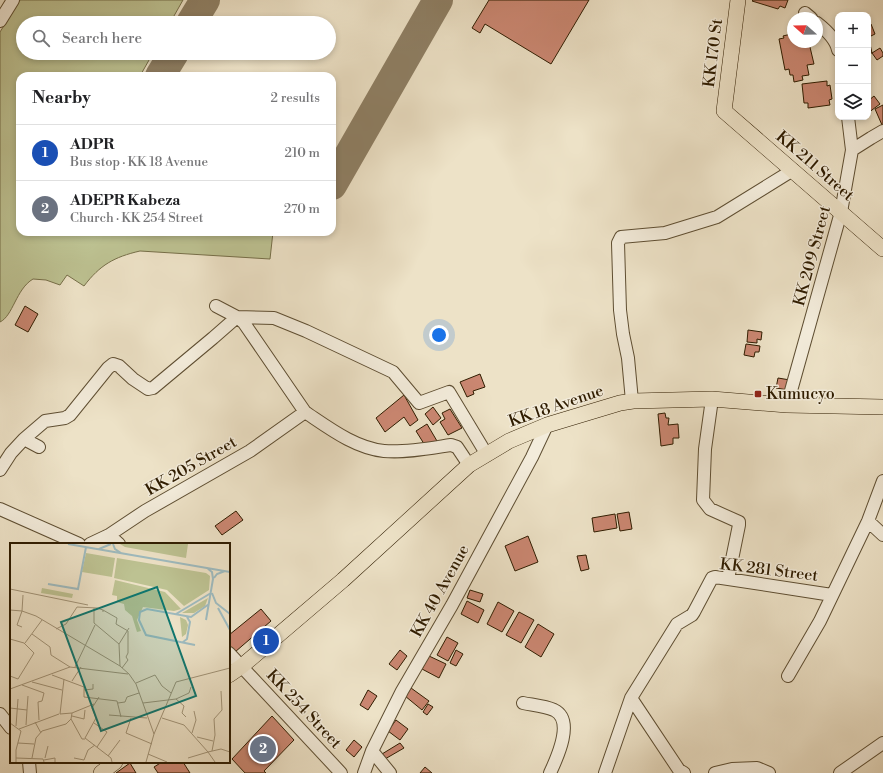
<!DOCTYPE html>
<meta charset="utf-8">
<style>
:root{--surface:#fff;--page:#f6f6f6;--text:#202124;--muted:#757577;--line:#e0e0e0;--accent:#8f2418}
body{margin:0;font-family:"Libre Bodoni",serif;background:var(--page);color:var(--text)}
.controls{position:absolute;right:12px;top:12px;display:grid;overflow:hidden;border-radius:8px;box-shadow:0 2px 6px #0003}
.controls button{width:36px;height:36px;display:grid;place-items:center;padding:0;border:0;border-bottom:1px solid var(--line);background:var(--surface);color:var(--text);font:20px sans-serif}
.compass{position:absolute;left:787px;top:12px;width:36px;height:36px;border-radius:50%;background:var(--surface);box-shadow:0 2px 6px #0003;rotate:290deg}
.you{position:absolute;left:439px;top:335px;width:14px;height:14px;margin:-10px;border:3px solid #fff;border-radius:50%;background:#1a73e8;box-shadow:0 0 0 6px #1a73e833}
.badge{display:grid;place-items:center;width:26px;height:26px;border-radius:50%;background:var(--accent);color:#fff;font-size:13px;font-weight:700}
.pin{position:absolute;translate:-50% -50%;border:2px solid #fff;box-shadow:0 1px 4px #0006}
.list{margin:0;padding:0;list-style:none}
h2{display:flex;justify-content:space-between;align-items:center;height:52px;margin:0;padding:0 16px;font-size:17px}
h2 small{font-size:13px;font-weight:400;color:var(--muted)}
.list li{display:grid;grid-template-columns:26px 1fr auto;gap:12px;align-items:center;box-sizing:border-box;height:56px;padding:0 16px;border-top:1px solid var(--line)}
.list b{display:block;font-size:15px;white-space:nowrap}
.list p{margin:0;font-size:13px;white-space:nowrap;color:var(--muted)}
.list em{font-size:13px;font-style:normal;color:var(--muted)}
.icon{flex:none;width:22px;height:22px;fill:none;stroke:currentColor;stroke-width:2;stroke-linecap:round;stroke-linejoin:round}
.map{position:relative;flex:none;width:883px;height:773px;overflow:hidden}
.search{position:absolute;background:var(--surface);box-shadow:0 2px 6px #0003;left:16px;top:16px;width:320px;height:44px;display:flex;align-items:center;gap:10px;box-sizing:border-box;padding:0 14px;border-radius:22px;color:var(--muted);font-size:15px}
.panel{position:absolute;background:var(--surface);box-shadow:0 2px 6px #0003;left:16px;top:72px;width:320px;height:164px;border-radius:12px}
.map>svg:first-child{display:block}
</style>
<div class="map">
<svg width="883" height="773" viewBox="0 0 883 773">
<rect width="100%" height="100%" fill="#ede2c7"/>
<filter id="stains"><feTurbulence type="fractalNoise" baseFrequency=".005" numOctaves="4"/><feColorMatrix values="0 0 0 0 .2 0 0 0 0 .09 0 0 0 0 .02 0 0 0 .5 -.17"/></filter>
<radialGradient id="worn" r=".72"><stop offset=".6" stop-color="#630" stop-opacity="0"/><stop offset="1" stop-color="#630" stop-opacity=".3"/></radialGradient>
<!-- green -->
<path fill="#bdc292" stroke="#766f49" d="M20,0H183L170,23H23V53H153L140,76H20V232H273L270,259L140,251C114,257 100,265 84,286L67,275L60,285L46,280L33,279C16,289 13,316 0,322V32Z"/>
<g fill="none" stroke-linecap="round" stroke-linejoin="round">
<!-- taxiway -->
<path stroke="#8e7f64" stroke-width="30" d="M191,23L205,0
M160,76L174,53
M332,185L438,0"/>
</g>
<!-- building -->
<path fill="#cb8772" stroke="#2f1c00" d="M489,0H589L551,64L485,24L480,33L472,28Z
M753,0H788L785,8L780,6L778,9L752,1Z
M871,24L875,34L871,36L868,29V25Z
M791,34L793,42H801L802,45L809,43L814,64L807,65L809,75L802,76L803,80L794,82L793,75H790L789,69L785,70L779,39L784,38L783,36Z
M868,35L872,53H868Z
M880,48L883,53V56L877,60L872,53Z
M827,81V86L830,85L832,99L829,100L830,105L808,108V103H804L802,84Z
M874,96L880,104L868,113V101Z
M883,105V124L882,125L875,109Z
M25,306L38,314L28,332L15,325Z
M748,330L762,332L761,340L757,339V343L747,342Z
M746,344L760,346L759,352H755L754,357L744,355Z
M480,374L485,387L473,391L474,394L467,397L460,382Z
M778,378L790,380L788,390L776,388Z
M404,395L418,420L410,426L404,417L385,432L376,418Z
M433,407L441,418L433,425L425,414Z
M450,409L462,428L448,435L440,422L445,419L442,413Z
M665,413L666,418H669L668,425L678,424L679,438H673V444L661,446L658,414Z
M427,424L437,441L426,447L416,431Z
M236,511L243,520L222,535L215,526Z
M629,512L632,529L620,531L617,514Z
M615,514L617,528L594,532L592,518Z
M528,536L538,562L515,571L505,546Z
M586,555L589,569L581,571L577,556Z
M470,590L483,594L480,602L467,598Z
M467,601L484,610L478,623L461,614Z
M498,602L514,611L502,632L487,624Z
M261,609L271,621L235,652L229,645V635Z
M519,612L534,620L521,643L506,635Z
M538,624L554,634L541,657L525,647Z
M447,637L458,643L448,661L437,655Z
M400,650L407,656L397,670L389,664Z
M456,650L463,654L456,666L450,663Z
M429,656L446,664L439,678L422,669Z
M411,688L429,701L422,710L405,696Z
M368,690L377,696L368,710L360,705Z
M428,704L433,707L427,715L423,712Z
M272,716L294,740L264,771L266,773H245L232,759Z
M396,720L408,729L400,740L388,731Z
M354,740L362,747L354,757L346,750Z
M400,743L404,748L385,759L382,754Z
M162,762H183L190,773H158L154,767Z
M130,763L136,773H116Z
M425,767L432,773H420Z"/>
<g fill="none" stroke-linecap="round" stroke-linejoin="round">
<!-- minor casing -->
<g stroke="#5e4e32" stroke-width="14">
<path id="minor" d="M805,13L811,18
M0,21L13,0
M817,23C826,30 836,39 838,50
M848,117L852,150
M216,306L237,317L244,323L305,412
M712,399L705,449L703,500L710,509L739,522V525L728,579
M632,401L628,358L623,334L620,310L618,243L621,237L665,233L717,217L793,170
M787,405L841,212L852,150L871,138L883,131
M24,439L45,421L65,418L70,415L108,368L113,364L119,366L133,379L148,389L153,388L213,338L237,317L274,318L306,331L393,372L419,403L449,392L487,455
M0,470L11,453L24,439L39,447
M0,509L79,544
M868,521L883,535
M109,535L119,544
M90,544L109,535L145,511L250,451L305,412C329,428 355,448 384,451C405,453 431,448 451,445L457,447L469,465
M229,653L341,773
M788,676L820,621L868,521L883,481
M631,698L679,770L684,773
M523,703C533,705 545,706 554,710C575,720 557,758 550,773
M0,714L11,728
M372,751L390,773
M29,762L30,773
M364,773L372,751L402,691L452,605L532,457L547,425
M605,773L631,698L677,624L692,615L694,612L712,578L715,577L832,595
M715,773L732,769L757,768L769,773
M840,773L883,743"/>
</g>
<!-- major casing -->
<g stroke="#2f1c00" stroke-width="16">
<path id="major" d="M738,0L724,111L883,249
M229,675L242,666L343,580L469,465L509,441L547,425L620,403L633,401L712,399L787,405L883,407
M101,773L115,762"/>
</g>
<!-- minor -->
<use href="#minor" stroke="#f3ecdb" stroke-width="12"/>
<!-- major -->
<use href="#major" stroke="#ede2c7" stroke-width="15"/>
</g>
<!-- markers -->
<rect fill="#8f2418" stroke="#f3ecdb" stroke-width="1.5" x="754" y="390" width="8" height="8" rx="2"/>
<g text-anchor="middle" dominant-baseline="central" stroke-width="3" stroke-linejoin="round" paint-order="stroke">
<!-- street labels -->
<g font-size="16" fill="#2f1c00" stroke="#f3ecdb">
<text transform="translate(713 53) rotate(-83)">KK 170 St</text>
<text transform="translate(815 166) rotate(41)">KK 211 Street</text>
<text transform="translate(812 256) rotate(-75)">KK 209 Street</text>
<text transform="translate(556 406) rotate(-19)">KK 18 Avenue</text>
<text transform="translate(191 466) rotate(-30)">KK 205 Street</text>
<text transform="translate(769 570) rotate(7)">KK 281 Street</text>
<text transform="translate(440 591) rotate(-61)">KK 40 Avenue</text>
<text transform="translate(304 709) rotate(47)">KK 254 Street</text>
</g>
<!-- poi labels -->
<g font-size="16" fill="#2f1c00" stroke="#f3ecdb" text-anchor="start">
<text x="766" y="394">Kumucyo</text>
</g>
</g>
<!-- overview -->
<g transform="translate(10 543)">
<rect width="220" height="220" fill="#ede2c7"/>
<path d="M110,1H178L176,15L115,4ZM76,10L105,15L102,34L72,29ZM107,15L196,30L200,33L199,47L174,63L157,47L104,35ZM105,37L155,49L171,66L164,68L133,64L127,77L131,88L127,89L122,73L115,67L114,61L107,59V53L102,52ZM32,45L63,51L62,55L31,50ZM198,55L195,63L184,70H172ZM170,74L176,77L178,82L176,91L172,94Z" fill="#bdc292"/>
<path fill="none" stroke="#9ebbc0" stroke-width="2" d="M58,1L220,29M103,1L105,6L111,10M89,6L101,1M204,35L207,31L215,28M38,41L68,46L76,4M202,50L206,60L220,71M208,65L220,87M166,71L201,50M196,77L203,36L202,29L197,25M173,99L177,96L180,79L177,74M185,102L136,92L129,77L130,69L137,66L181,74L199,61"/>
<path fill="none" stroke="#a19377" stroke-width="1" d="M0,46L78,62M84,65V80L109,101L110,123M0,67L12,68L26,73L110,123L119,131L126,141L144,191L136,219M93,67L107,75L106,81L118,88V110L116,114L118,117L112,125M12,84L7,82L12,68L13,52M46,86L56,81L67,64L87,65L93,67V69M22,91L40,104L41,112L60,124M0,96L14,100L24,110L8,136L0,133M15,100L32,77M109,101L119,85M65,124L85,82M42,132L74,144V154L107,158L111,174M54,136L50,171L62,170M62,138L71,124M22,139L52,147M126,140L145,132L152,143L161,150M12,142L34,150L32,158L28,159L29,177M0,146L60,124L118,131M74,147L83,146V141M89,154L82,165L86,175L75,195L101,215L102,219M166,156L179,150L181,144M108,160L115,159L117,154L129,150M133,160L166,156L174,163L172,170L176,174M0,165L17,167L18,153M99,172L137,175M62,173L74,176L75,167M121,175L116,190L142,201M152,175L174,182L198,209L211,206L220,209M61,176L72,196H75M25,179L31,190M0,180L11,188L6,207V219M84,180L97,189L87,204M16,182L17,167M6,183L8,156M9,186L49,171M182,190L186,177L184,168M144,191L166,139L220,125M187,194L203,198M8,200L24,201M202,208L205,192L204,176L212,167L211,148M138,211L157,219M98,213L110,197M6,215L33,216L34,219M22,215L26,195L32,188L56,181L61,176L62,170L84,161M35,215L38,203M64,215L74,217L78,207L85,202M178,215L198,209L205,219M34,217L45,215V219"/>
<path fill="#0f766e" fill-opacity="0.15" stroke="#0f766e" stroke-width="2" d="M147,44L186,153L91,188L51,79Z"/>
<rect width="220" height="220" fill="none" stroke="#2f1c00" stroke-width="2"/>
</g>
<rect width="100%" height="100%" filter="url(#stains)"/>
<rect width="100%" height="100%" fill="url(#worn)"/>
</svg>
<div class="controls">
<button>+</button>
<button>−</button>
<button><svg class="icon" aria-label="layers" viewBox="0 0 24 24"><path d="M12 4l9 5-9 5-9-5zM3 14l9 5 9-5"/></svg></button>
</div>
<svg class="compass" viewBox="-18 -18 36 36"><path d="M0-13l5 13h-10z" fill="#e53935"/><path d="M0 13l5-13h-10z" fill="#757577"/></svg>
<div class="you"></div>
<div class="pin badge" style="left:266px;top:641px;background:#1a4fb4">1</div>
<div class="pin badge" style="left:263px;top:749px;background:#6b7280">2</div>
<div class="search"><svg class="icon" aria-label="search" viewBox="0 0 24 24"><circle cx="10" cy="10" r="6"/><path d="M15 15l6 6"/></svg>Search here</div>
<section class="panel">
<h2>Nearby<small>2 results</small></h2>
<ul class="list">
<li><span class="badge" style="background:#1a4fb4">1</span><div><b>ADPR</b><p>Bus stop · KK 18 Avenue</p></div><em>210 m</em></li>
<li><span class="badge" style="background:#6b7280">2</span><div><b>ADEPR Kabeza</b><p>Church · KK 254 Street</p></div><em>270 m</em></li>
</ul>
</section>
</div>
